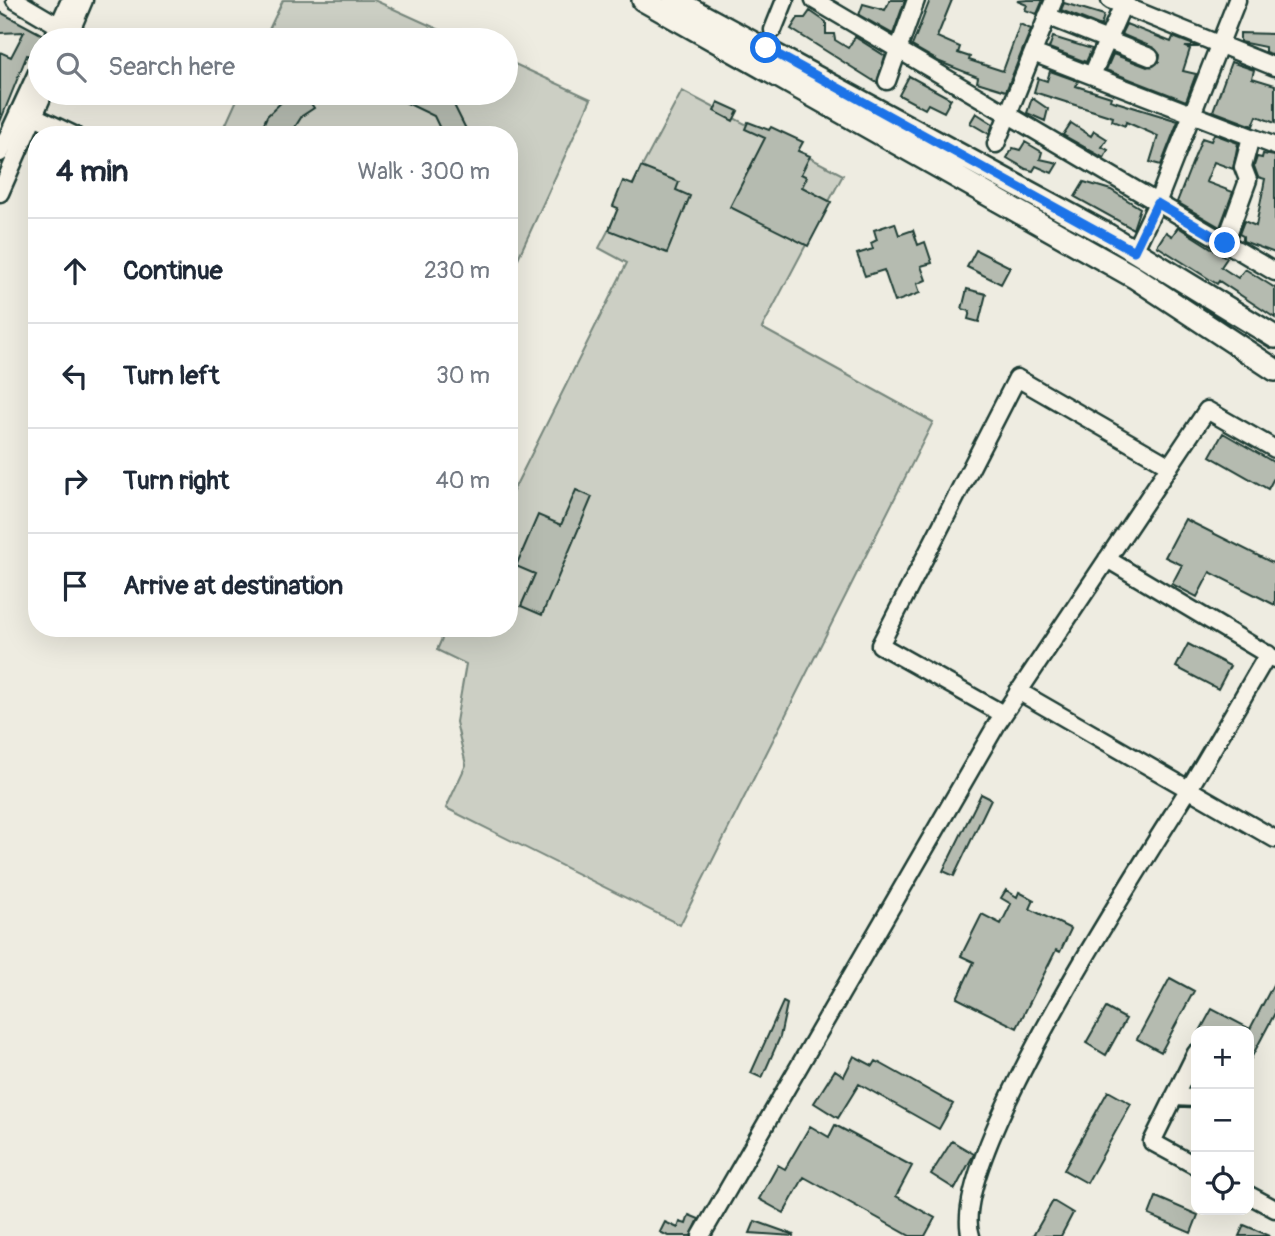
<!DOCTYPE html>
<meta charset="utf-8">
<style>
:root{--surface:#fff;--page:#f6f6f7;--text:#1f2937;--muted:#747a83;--line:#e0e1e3}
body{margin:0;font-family:Pangolin,sans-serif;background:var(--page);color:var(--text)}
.controls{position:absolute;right:21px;bottom:21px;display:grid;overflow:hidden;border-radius:14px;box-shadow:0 7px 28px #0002}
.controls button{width:63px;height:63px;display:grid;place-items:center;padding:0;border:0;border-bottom:2px solid var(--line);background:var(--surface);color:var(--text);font:35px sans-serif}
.stop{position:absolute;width:21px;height:21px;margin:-16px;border:5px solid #1a73e8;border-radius:50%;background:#fff}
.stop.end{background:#1a73e8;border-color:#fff;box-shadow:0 2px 7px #0008}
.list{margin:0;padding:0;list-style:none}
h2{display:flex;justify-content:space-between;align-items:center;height:91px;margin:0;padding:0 28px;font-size:30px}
h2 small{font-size:23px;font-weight:400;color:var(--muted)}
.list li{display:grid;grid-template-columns:46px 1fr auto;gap:21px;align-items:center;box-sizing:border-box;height:105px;padding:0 28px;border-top:2px solid var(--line)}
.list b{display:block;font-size:26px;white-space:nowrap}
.list em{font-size:23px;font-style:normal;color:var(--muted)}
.icon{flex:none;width:38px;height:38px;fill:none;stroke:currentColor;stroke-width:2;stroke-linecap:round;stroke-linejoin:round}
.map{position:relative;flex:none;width:1275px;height:1236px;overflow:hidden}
.search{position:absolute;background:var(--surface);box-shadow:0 7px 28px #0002;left:28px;top:28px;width:490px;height:77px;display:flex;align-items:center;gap:18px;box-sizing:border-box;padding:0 24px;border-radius:38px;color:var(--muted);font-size:26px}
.panel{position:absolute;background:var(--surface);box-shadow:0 7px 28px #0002;left:28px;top:126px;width:490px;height:511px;border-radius:28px}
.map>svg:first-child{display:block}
</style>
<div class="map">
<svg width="1275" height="1236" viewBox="0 0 1275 1236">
<rect width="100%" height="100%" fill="#eeece1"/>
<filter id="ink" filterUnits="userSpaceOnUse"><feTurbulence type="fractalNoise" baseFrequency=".0143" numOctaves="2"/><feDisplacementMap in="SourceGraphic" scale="14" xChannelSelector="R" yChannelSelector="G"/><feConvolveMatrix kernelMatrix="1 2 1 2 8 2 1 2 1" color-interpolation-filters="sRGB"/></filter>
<g filter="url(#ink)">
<!-- green -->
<path fill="#cccfc4" stroke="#76867c" stroke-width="2" d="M283,0H374L462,40H264Z
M506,60L591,99L509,278V135H221L240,93H506Z
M682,91L843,175L762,328L933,422L680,925L446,808L466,765L456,722L466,664L437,650L443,636L455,635L459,628H509V499L627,263L599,248Z"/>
<!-- building -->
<path fill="#b5bbb0" stroke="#1f3d34" stroke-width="2" d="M890,0H905L893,34L859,15L863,4L885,10Z
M930,0H952L937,37L960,47L958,53L970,57L969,60L1003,71L1020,24L1031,29L1006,91L977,82L978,77L940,62L912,46Z
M1028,0H1043L1037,14L1025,10L1027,5L1017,1Z
M1064,3L1104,15L1101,26L1061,10Z
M810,11L826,22V34H834L835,40L848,48L855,37L885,56L877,83L791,29L798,18H805Z
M0,12L43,35L32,57L27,55L0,122V52L11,57L24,32L0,33Z
M1126,24L1171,42L1173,37L1199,47H1185L1190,49L1183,71L1196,74L1186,101L1106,70L1113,54L1147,67L1159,61L1160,55L1154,48L1121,34Z
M1240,33L1275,34V55L1265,52V47L1240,42Z
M1053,37L1092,49L1086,62L1049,48Z
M1231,62L1254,70L1252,78L1275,85V123L1257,116L1253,126L1213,111Z
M1050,71L1078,81L1076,86L1111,97L1110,100L1178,121L1161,165L1150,162L1158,136L1126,122L1125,126L1112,121L1113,117L1034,92L1038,78L1047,81Z
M909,76L951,99L944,112L928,104L925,109L899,95Z
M291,93H304L314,108L302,116L290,135H259L267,116Z
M386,93H448L469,135H443L434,116Z
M1032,98L1048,109L1045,121L1027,113Z
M718,102L738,111L733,121L714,111Z
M976,113L993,124L989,134L970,123Z
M748,122L769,130L771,127L803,142L798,151L810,156L801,174L807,177L802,187L831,202L808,246L730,207L765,138L745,129Z
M1071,123L1091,136L1094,131L1107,139L1102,147L1108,150L1104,158L1063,135Z
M1214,134L1238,143L1233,169L1214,162L1206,182L1233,192L1220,227L1177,202L1202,138L1211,141Z
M1025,142L1042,152L1040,159L1058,163L1052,173L1036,166L1033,171L1026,169L1007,158L1013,148L1020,150Z
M1263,154L1275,156V253L1243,241V236L1239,234L1244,221L1256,226L1265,179L1258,177L1254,166L1257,157L1262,158Z
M641,167L679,182L676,190L690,196L667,253L609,230L618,208L613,206L623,181L633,185Z
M1084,182L1111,190L1140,208L1133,229L1075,197Z
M895,223L899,235L913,230L918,245L925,242L932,263L921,266L926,280L917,284L920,293L895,302L884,270L865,276L857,254L873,249L871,243L877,240L874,230Z
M1178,227L1227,258L1221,267L1238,278L1245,269L1275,288V318L1219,281L1217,284L1157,246L1166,232L1172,236Z
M976,250L1010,267L1001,284L967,267Z
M967,289L986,294L979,322L968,319L970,311L962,309Z
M1223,433L1275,463V476L1268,489L1210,456Z
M576,490L592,497L542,615L521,606L535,574L516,566L538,515L561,525Z
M1185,519L1275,564V605L1210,572L1197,597L1172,584L1182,565L1165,557Z
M1188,644L1230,666L1218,689L1176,667Z
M981,794L991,799L954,876L943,871Z
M1006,890L1017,897L1019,892L1034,900L1030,909L1071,929L1060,952L1056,950L1017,1028L957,998L974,962L961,956L982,914L1001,924L1011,904L1001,898Z
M1170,978L1194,991L1161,1052L1137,1039Z
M1275,981V1013L1249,1062V1031H1200L1212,1009L1250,1029Z
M783,1002L787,1004L780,1037L762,1078L751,1073Z
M1106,1008L1126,1019L1106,1055L1086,1043Z
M854,1056L873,1066L876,1061L953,1104L939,1129L859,1084L838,1118L814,1103L835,1070L844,1076Z
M1108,1091L1131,1104L1087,1183L1064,1170Z
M835,1125L912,1166L896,1196L935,1218L925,1236H910L804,1177L784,1213L759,1199L778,1165L785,1169L810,1126L829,1137Z
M952,1141L974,1154L955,1189L931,1174Z
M1156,1197L1198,1215L1191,1233L1149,1215Z
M1053,1201L1073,1213L1061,1236H1033Z
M689,1215L699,1219L691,1236H668L660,1232L665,1222L678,1228L680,1222L686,1224Z
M755,1221L794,1235L793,1236L750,1233Z
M1244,1225L1270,1236H1239Z"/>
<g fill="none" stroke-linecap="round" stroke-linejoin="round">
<!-- minor casing -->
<g stroke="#1f3d34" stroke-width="21">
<path id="minor" d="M15,0L59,26
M814,0L1275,272
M1110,0L1275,67
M1047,16L1150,57
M773,30L785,0
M52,40L70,0
M67,40L84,0
M1033,53L1275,146
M1092,75L1125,0
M887,81L916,0
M26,112L74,135
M996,144L1054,0
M0,153L40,66
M0,193L44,93
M1225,243L1248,180L1243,167L1251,137
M1134,251L1157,203L1237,0
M1107,559L1275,659
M1018,691L1275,839
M1003,714L880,645L1017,378L1170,466
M1196,1053L1152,1142L1196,1166
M1174,1097L1196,1098
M1249,1195L1275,1209
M701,1236L997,724L1207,410L1275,449
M971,1236C945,1165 1142,864 1187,792C1214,747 1241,700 1268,654"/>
</g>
<!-- major casing -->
<g stroke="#1f3d34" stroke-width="26">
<path id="major" d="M643,0L1134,277L1275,370
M674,0L1108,235L1275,337"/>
</g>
<!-- minor -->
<use href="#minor" stroke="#f7f3e8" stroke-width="16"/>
<!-- major -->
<use href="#major" stroke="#f7f3e8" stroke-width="21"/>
</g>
</g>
<g fill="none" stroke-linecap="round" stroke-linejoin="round" filter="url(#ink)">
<!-- route -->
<path stroke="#1a73e8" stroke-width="9" d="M766,48L1134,251L1157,203L1225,243"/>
</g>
</svg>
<div class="controls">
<button>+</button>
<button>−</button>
<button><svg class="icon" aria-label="locate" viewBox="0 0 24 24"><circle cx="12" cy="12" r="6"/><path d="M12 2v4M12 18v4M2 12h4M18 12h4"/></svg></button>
</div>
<div class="stop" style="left:766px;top:48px"></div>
<div class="stop end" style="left:1225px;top:243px"></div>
<div class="search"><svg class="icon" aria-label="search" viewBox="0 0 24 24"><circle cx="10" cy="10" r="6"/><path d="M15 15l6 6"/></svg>Search here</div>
<section class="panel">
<h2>4 min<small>Walk · 300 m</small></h2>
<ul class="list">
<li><svg class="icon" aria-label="ahead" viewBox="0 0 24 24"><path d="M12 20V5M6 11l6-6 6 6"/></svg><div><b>Continue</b></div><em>230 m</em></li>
<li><svg class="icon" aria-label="left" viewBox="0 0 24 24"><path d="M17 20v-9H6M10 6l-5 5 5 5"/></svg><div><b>Turn left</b></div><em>30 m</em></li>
<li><svg class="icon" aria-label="right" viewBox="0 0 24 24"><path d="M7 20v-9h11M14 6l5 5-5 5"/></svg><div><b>Turn right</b></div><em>40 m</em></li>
<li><svg class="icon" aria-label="arrive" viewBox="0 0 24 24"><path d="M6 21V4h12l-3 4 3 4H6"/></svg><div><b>Arrive at destination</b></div></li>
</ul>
</section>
</div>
